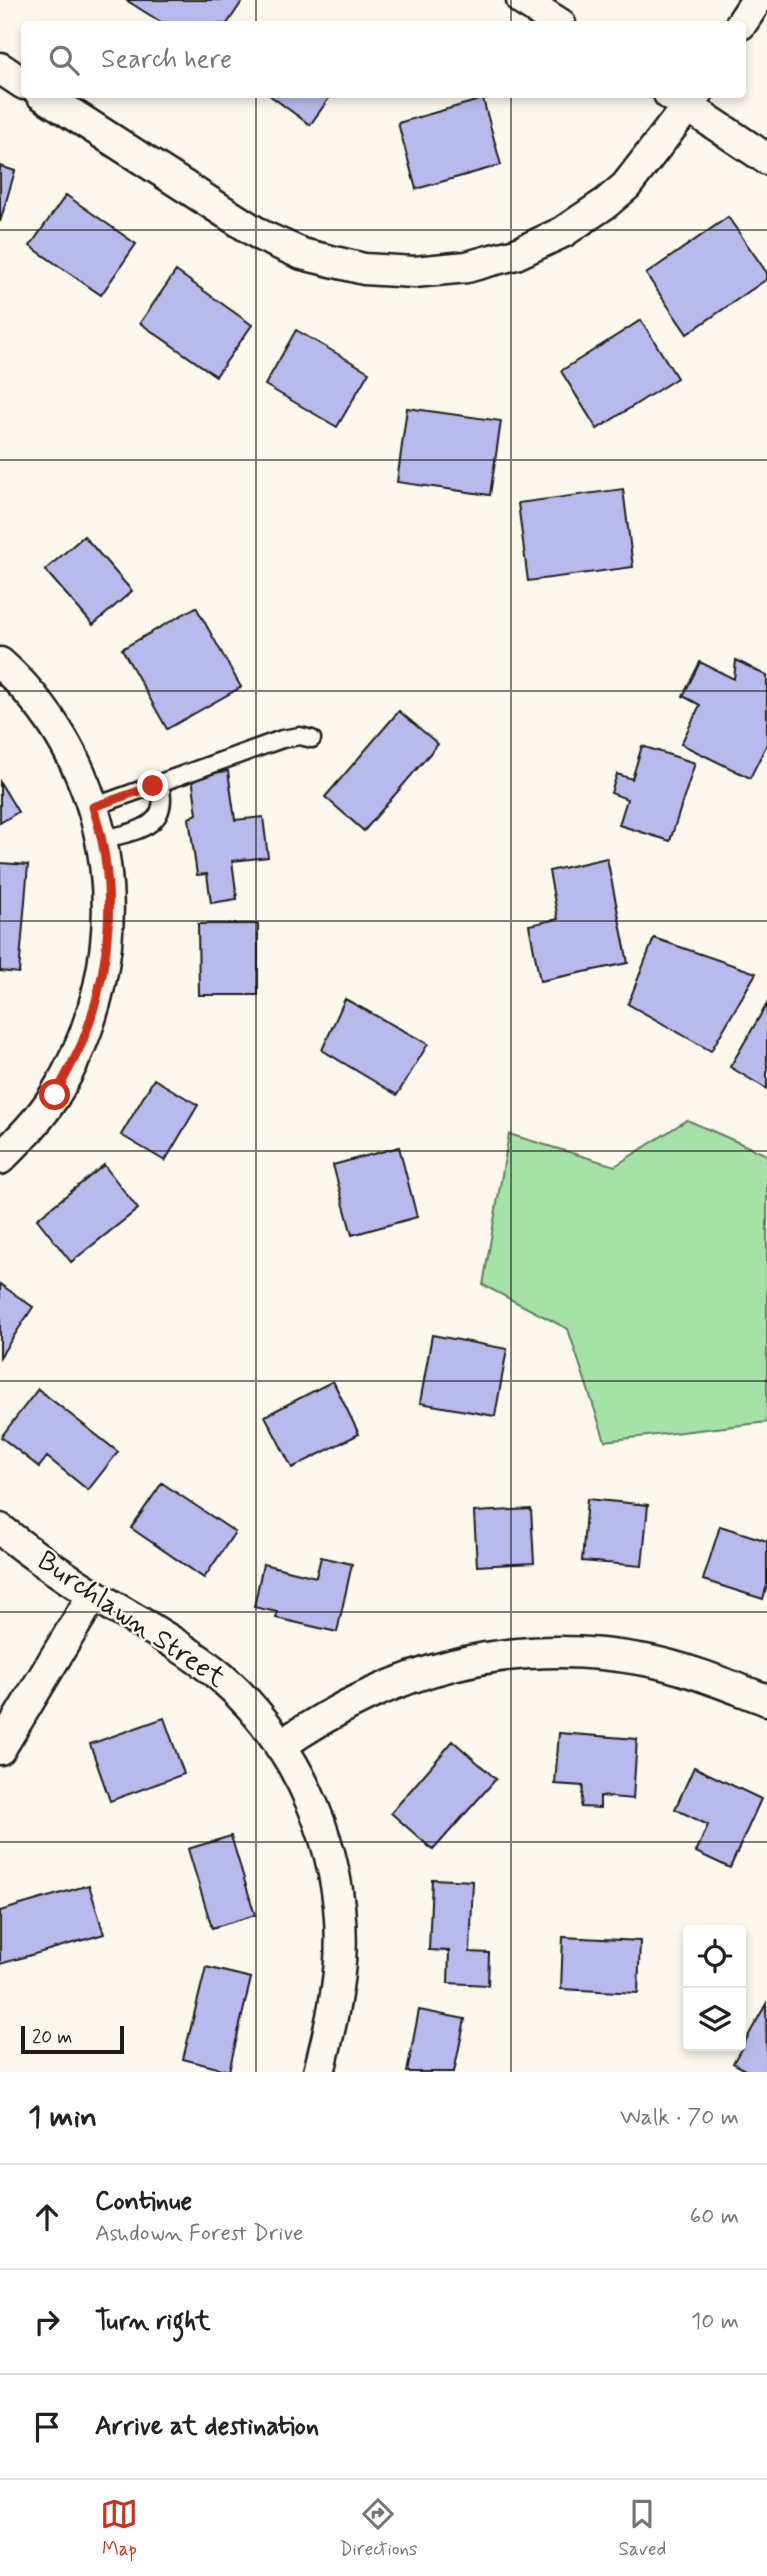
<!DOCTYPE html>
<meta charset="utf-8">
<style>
:root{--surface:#fff;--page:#f6f6f6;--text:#222;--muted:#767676;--line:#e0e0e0;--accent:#c8321e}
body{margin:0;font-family:Mynerve,sans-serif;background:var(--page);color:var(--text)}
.controls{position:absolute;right:21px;bottom:21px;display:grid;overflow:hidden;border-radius:7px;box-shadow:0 4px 10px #0003}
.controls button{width:63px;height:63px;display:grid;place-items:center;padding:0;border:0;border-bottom:2px solid var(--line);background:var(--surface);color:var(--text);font:35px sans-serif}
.scale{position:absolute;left:21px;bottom:18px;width:103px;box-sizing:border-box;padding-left:7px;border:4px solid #1c1c1c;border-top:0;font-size:19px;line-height:24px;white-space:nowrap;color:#1c1c1c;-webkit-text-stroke:5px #fbf7ec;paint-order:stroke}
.stop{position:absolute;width:21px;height:21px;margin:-16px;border:5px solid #c8321e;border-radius:50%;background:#fff}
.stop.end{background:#c8321e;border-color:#fff;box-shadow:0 2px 7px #0008}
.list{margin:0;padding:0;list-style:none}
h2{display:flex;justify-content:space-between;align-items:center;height:91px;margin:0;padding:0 28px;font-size:30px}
h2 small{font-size:23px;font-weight:400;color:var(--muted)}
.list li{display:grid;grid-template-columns:46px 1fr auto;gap:21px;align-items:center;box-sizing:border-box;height:105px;padding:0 28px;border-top:2px solid var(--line)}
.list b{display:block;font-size:26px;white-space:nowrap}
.list p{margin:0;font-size:23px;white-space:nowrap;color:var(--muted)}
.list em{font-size:23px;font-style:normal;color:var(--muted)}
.icon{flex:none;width:38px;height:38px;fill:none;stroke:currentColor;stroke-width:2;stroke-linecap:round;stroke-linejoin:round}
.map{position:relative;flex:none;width:767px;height:2072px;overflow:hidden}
.search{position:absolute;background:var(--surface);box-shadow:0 4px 10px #0003;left:21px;right:21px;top:21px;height:77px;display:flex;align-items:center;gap:18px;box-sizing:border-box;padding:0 24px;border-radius:7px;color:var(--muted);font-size:26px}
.sheet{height:406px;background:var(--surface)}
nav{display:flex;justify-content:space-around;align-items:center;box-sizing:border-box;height:98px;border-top:2px solid var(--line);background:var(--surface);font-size:19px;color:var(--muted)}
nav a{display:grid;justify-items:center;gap:4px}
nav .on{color:var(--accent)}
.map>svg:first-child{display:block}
</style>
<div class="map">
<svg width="767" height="2072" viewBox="0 0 767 2072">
<rect width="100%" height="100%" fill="#fbf7ec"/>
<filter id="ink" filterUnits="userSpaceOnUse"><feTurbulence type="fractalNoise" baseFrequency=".0143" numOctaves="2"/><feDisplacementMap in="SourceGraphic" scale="14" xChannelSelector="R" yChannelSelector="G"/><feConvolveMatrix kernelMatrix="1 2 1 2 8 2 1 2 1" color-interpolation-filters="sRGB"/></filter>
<g filter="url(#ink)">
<!-- green -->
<path fill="#a6e1a7" stroke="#617e62" stroke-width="2" d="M687,1120L767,1155V1422L605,1441L568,1329L483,1285L509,1134L615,1166Z"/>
<!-- building -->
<path fill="#b8baeb" stroke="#1c1c1c" stroke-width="2" d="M126,0H243L227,24H164Z
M268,94H332L310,125Z
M483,99L501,165L416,189L398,123Z
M0,166L15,171L0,222Z
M66,195L136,244L101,295L30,246Z
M728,217L767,273V279L687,334L646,274Z
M176,271L252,325L216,376L140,323Z
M641,320L677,378L597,429L561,371Z
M296,330L369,372L337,427L265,385Z
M407,408L501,421L490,495L397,482Z
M623,489L633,567L528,581L518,503Z
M84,536L132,591L93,625L45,570Z
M196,607L241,687L167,729L122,649Z
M736,660L767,676V744L750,778L681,744L700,705L683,696L700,662L734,679Z
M399,711L438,744L364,831L325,797Z
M642,746L695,763L670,841L619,825L627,799L611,793L617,774L632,779Z
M228,771L235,820L263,817L268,857L232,861L237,899L211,903L207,874L197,875L189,818L197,814L192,776Z
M0,782L18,812L0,823Z
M607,858L628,963L540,981L529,925L558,919L549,871Z
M0,863L28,865L19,973L0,971Z
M198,924H258V995H199Z
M654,938L756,973L711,1051L628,1004Z
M345,999L428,1044L397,1095L322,1050Z
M767,1004V1089L730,1067Z
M154,1079L198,1105L165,1161L121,1135Z
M399,1147L417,1217L352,1235L333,1165Z
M104,1165L138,1209L71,1262L37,1219Z
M0,1284L33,1307L0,1357Z
M432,1335L507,1349L495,1416L420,1403Z
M333,1381L359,1434L292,1468L265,1416Z
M38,1389L118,1452L88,1490L47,1457L39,1467L1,1437Z
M162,1483L235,1532L204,1578L131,1528Z
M587,1499L648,1505L642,1566L582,1561Z
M531,1509L534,1563L477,1566L474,1512Z
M720,1526L767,1541V1585L763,1599L703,1580Z
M321,1557L352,1564L337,1632L276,1618L277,1612L254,1607L263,1564L316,1577Z
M164,1718L184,1774L110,1801L90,1744Z
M559,1733L637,1739L633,1799L600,1796V1808L581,1807L583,1786L555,1784Z
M453,1741L496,1779L433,1850L391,1813Z
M694,1767L761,1799L730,1868L696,1852L708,1825L675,1809Z
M231,1836L255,1915L212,1928L188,1849Z
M432,1879L473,1881L470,1952L489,1953L488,1985L448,1983L449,1951L429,1950Z
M89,1885L104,1934L0,1964V1911Z
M563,1937L640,1941L638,1993L561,1989Z
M206,1967L251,1978L229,2071L183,2059Z
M766,2004L767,2072H749L733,2063Z
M419,2010L465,2019L454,2072H407Z"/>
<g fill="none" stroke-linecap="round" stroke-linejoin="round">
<!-- lane casing -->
<g stroke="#1c1c1c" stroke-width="21">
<path id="lane" d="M93,807L282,739L300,736L312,739
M101,840C134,831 171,829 160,784"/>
</g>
<!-- street casing -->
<g stroke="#1c1c1c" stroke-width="35">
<path id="street" d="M522,0L560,24
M741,24L757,0
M0,68L24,84
M41,94L262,236L302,254L364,269L414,272L467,267L492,260L516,254L563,232L606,203L626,186L697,94
M669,94L767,159
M0,663C123,773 140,956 55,1095C40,1119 20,1139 0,1159
M0,1529C30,1553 63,1576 96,1596C138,1622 183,1645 221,1677C301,1747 347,1857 340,1962C337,2000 328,2036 319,2072
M280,1746C391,1669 510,1635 645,1660C687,1668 727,1685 767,1700
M0,1749L93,1595"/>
</g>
<!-- lane -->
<use href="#lane" stroke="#fbf7ec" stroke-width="16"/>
<!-- street -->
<use href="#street" stroke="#fbf7ec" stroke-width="30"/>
</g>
</g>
<g fill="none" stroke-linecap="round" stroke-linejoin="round" filter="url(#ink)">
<!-- route -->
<path stroke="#c8321e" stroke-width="9" d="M55,1095C64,1078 74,1061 82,1043C112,968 118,884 93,807L153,786"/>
</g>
<!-- grid -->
<path fill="none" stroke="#1c1c1c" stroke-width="2" stroke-opacity="0.55" d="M256,0V24M511,0V24M256,94V2072M511,94V2072M0,230H767M0,460H767M0,691H767M0,921H767M0,1151H767M0,1381H767M0,1612H767M0,1842H767"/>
<g text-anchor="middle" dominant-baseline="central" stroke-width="5" stroke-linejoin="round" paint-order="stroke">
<!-- street labels -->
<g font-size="28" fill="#1c1c1c" stroke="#fbf7ec">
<text transform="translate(131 1620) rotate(34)">Burchlawn Street</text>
</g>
</g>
</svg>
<div class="controls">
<button><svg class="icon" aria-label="locate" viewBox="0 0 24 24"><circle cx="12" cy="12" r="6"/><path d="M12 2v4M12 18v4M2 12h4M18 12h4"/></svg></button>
<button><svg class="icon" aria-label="layers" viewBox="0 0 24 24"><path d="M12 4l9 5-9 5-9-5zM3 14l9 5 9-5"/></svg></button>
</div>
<div class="scale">20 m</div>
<div class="stop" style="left:55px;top:1095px"></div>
<div class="stop end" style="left:153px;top:786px"></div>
<div class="search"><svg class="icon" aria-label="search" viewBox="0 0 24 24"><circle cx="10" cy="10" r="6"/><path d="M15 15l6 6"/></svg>Search here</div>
</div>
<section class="sheet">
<h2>1 min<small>Walk · 70 m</small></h2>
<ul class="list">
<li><svg class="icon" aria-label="ahead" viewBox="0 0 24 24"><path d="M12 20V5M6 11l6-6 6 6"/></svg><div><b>Continue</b><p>Ashdown Forest Drive</p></div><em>60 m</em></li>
<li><svg class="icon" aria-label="right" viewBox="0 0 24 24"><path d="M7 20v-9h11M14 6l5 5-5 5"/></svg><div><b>Turn right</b></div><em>10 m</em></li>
<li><svg class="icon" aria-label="arrive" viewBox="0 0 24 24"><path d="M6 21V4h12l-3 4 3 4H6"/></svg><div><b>Arrive at destination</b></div></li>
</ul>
</section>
<nav>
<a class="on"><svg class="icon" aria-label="map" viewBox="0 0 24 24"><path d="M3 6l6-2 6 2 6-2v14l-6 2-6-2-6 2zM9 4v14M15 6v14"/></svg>Map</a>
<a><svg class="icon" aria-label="directions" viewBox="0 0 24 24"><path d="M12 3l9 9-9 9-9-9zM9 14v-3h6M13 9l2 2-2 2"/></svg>Directions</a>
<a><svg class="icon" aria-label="saved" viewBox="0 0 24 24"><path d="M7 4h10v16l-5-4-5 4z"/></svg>Saved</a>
</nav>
